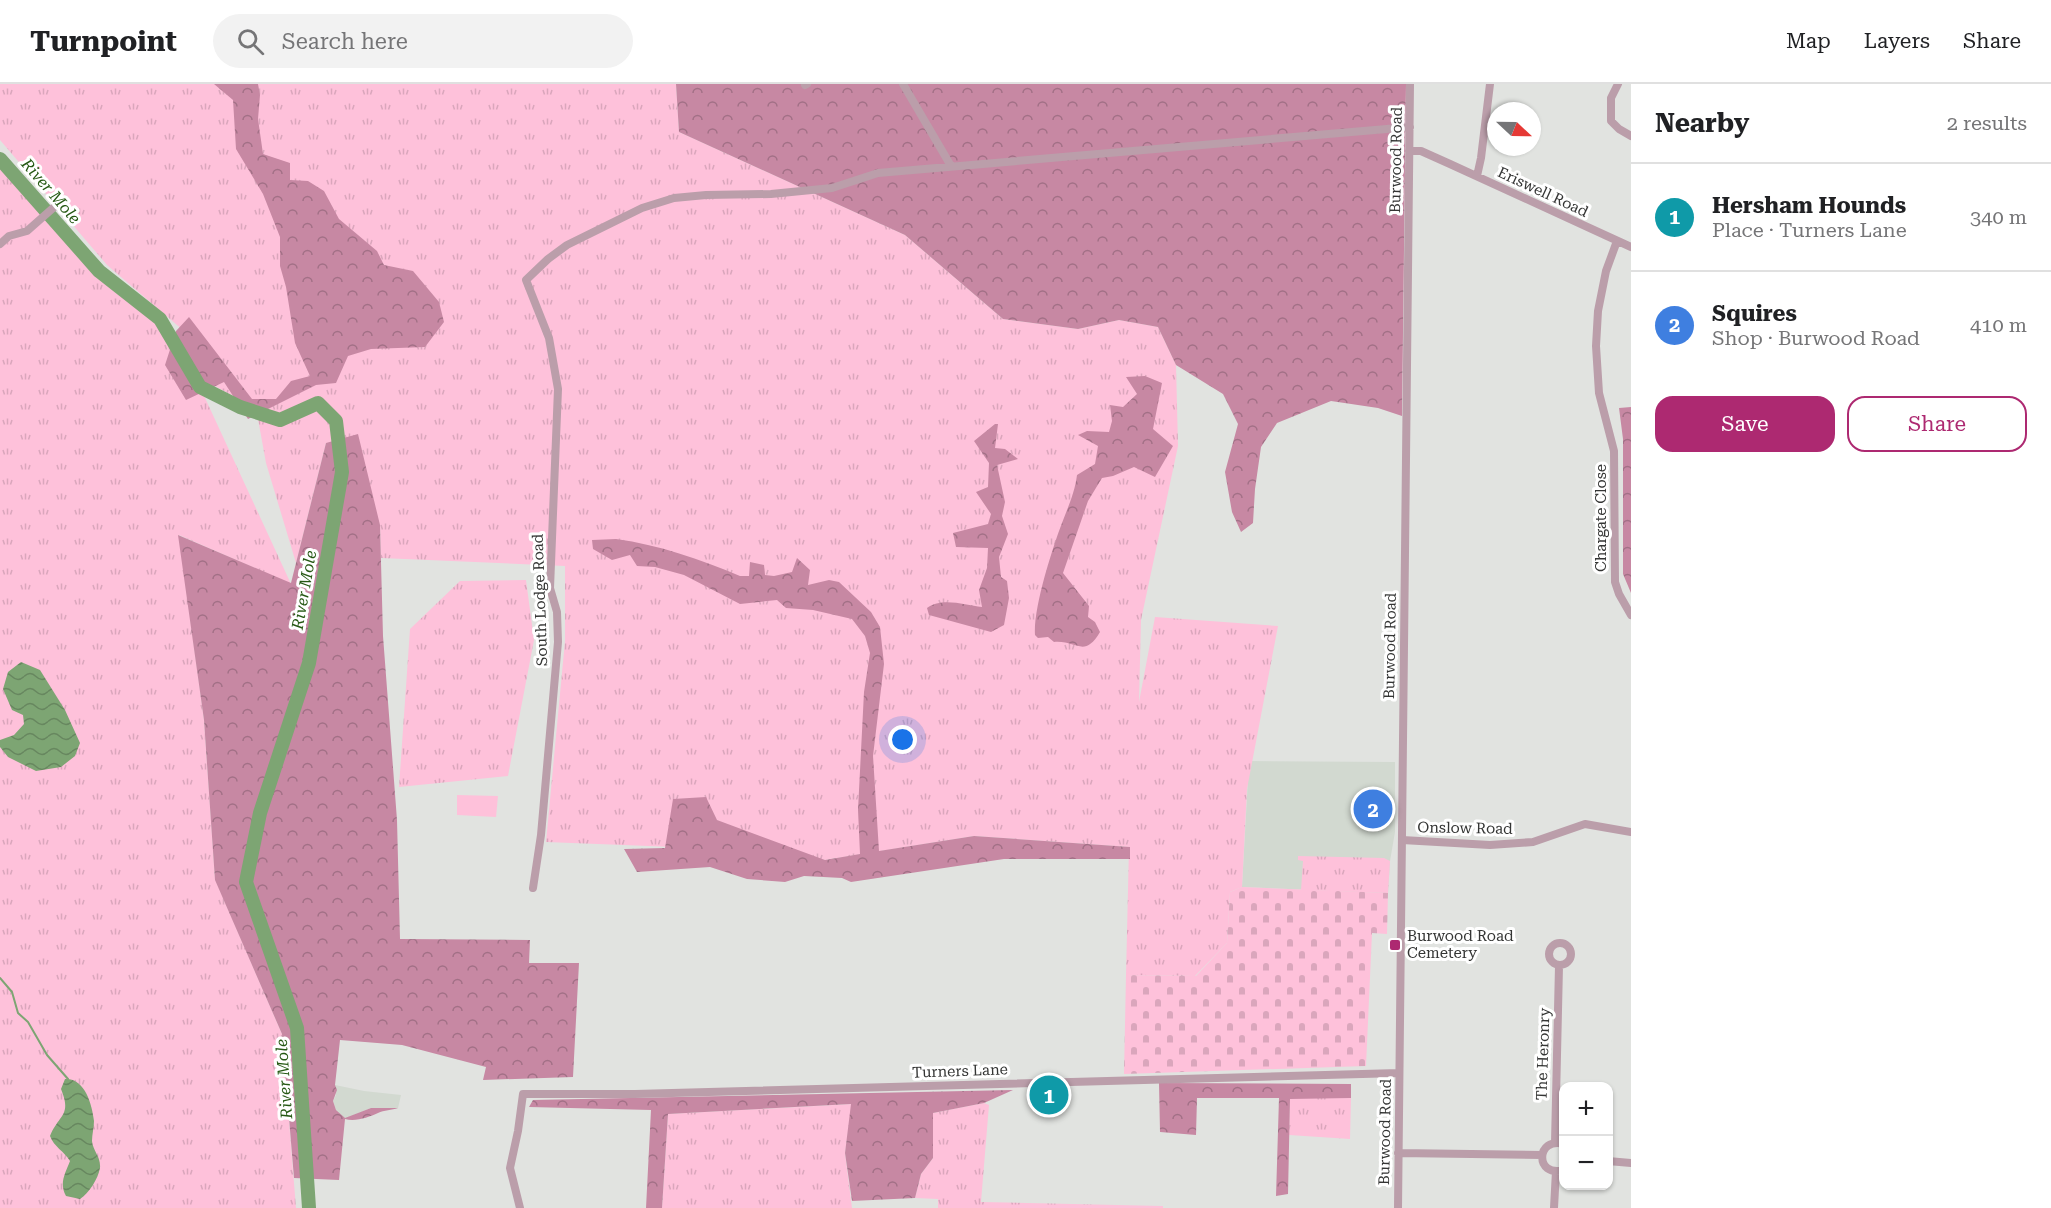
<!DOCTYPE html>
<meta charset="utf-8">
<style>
:root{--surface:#fff;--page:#f2f2f2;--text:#202124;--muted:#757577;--line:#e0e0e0;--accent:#ad2971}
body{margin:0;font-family:"Roboto Serif",serif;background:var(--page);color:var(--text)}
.controls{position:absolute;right:18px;bottom:18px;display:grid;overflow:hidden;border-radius:12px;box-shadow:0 2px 4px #0004}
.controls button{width:54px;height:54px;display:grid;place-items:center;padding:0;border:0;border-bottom:2px solid var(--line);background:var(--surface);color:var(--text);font:30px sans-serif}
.compass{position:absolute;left:1487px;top:18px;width:54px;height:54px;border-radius:50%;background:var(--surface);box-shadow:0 2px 4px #0004;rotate:112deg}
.you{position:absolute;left:903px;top:656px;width:21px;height:21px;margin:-15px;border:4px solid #fff;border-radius:50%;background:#1a73e8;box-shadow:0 0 0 9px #1a73e833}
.badge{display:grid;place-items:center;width:39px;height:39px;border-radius:50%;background:var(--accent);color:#fff;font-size:20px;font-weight:700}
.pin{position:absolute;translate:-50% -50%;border:3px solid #fff;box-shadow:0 2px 6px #0006}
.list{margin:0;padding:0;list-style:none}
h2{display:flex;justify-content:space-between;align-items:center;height:78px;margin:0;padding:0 24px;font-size:26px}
h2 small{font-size:20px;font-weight:400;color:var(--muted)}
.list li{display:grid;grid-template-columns:39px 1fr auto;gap:18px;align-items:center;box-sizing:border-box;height:108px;padding:0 24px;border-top:2px solid var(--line)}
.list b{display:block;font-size:22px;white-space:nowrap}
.list p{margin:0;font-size:20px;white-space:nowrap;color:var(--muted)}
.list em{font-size:20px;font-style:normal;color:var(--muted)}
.actions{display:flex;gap:12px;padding:18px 24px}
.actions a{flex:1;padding:14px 0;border:2px solid var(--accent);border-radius:18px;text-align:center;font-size:21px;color:var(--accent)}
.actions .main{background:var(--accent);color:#fff}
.icon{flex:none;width:33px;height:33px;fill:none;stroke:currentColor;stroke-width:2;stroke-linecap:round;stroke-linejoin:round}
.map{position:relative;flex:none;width:1631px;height:1124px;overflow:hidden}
header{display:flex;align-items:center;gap:36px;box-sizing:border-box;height:84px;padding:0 30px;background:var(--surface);border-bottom:2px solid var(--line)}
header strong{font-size:28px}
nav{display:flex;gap:33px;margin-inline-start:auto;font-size:21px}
.search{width:420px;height:54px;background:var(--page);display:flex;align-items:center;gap:15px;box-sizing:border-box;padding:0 21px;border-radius:33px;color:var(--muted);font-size:22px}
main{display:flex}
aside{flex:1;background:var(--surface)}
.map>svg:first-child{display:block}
</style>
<header>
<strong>Turnpoint</strong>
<div class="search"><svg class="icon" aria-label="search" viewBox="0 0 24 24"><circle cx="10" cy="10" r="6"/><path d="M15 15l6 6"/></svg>Search here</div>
<nav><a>Map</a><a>Layers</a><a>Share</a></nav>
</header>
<main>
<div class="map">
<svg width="1631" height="1124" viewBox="0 0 1631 1124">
<defs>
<pattern id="grass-tufts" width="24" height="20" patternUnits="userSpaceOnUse" patternTransform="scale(1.5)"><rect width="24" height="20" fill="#fec1da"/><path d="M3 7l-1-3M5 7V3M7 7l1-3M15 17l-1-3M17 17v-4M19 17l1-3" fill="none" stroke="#daa6bc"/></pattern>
<pattern id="forest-crowns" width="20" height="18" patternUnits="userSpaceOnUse" patternTransform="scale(1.5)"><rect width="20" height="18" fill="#c788a3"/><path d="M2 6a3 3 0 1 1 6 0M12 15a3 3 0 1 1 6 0" fill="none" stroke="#a27086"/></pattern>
<pattern id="cemetery-stones" width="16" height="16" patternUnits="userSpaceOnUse" patternTransform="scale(1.5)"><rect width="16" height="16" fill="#fec1da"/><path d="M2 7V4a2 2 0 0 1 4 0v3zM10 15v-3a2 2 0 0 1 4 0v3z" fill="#daa6bc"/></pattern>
<pattern id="water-waves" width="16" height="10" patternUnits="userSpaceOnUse" patternTransform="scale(1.5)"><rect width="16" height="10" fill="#7da573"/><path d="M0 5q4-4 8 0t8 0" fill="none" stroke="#67875f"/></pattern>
</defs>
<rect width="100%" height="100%" fill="#e1e3e0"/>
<!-- built -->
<path fill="#d2d9d0" d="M1249,677L1395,678V748L1390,777L1388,809L1242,803Z
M335,1001L364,1007L401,1011L398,1024H371L344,1035L336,1026L333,1017L336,1011Z"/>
<!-- grass -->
<path fill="url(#grass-tufts)" d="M0,0H676L679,48L905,151L1003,235L1078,245L1119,236L1158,243L1176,281L1178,362L1141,536L1139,618L1155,533L1278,542L1247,705L1242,803L1230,808L1227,859L1195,892L1126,891L1129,763L974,752L825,776L780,767L546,758L565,557V482L381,474L380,441L326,359L296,479L266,379L256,324L209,299L184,247L107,181L0,56Z
M0,75L99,187L160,235L200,303L291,500L179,451L204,636L215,795L282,950L296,1124H0Z
M526,496L534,556L508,692L399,703L410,545L460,497Z
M1298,772L1384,774L1390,777L1388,809L1301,806L1303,777L1298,776Z
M1290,1014H1351L1350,1055L1289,1051Z
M984,1019L989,1021L981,1118L1163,1122V1124H938V1115L915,1114L921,1090L933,1074V1029Z
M852,1020L845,1069L852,1124H662L668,1030Z"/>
<!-- forest -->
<path fill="url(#forest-crowns)" d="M214,0H258L260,11L258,35L263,70L290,79V96L308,97L324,107L339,135L377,167L384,181L413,187L439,218L444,238L425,263L371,265L348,272L336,299L316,301L248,335L224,298L186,316L165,281L176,247L189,233L252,315H276L291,297L310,292L295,259L286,203L280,182V153L263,110L236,65L233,16Z
M676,0H1406L1402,332L1378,324L1331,317L1277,339L1261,363L1255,405L1253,439L1241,448L1232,428L1225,388L1238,340L1223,310L1176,281L1158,243L1119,236L1078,245L1003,235L905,151L679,48Z
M1145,292L1162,299L1153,345L1173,362L1155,393L1134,383L1113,392L1102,394L1088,417L1063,489L1089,522L1088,533L1095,538L1100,548C1084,575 1077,556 1054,558L1048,553L1038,554L1035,551C1033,525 1052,465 1062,439C1068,423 1075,408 1077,391L1095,380L1098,362L1078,351L1087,347L1109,348L1112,337L1110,321L1123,323L1137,310L1126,293Z
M1631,323V509L1623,490V355L1619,324Z
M995,340H998L995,364L1005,365L1018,375L997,381L1005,418L1002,432L1008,450L999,473L1001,493L1007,497L1009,514L1004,541L991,548L929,531L927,524C942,513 965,521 982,523L979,506L987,484L988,464L956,463L953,449L988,440L991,430L976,408L988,403L989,379L974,357Z
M358,350L380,441L383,552L397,736L400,855L530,856L529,879H579L573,993L483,996L486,983L402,961L340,956L335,1001L337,1006L333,1017L336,1026L345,1034L371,1024H398C392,1026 384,1026 378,1029C369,1033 356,1038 345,1035L339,1096L294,1094L282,950L215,796L204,636L178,451L291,499L326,359Z
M616,455C659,461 700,475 740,492H749L750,478L764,481L765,491L774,492L792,488L797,474L810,486L808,501L829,496L839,498L871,528L880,543L884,580L873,672L879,767L974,752L1130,763V775H1004L851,798L842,794L804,792L785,798L747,795L710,783L637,788L624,765L665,764L673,715L706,713L717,736L825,776L860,770L858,726L864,608L870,569L865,552L852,535L813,526L786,524L777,516L740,520L684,491L655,483L637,482L630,471L612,476L593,465L592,456Z
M1159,999L1351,1000V1014L1290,1015L1288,1110L1276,1112L1279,1014H1197L1196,1051L1160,1048Z
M1013,1006L984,1019L933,1029V1074L921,1090L915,1114L852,1117L845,1069L851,1020L668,1030L662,1124H646L651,1026L529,1023L533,1016Z"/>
<!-- cemetery -->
<path fill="url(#cemetery-stones)" d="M1242,803L1388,809L1387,850L1372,849L1366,982L1124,990L1126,891L1196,892L1227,859L1230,808Z"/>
<!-- green -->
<path fill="#fec1da" d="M457,711L498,712L496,733L457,731Z"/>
<!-- water -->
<path fill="url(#water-waves)" d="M21,578L40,586L65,626L80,659L75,672L61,683L36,687L8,673L0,663V656L14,651L24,640L23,631L12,626L3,605L8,588Z
M65,995C85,994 92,1020 94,1037C94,1044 92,1050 92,1057C93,1067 101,1073 100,1084C98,1095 89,1109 80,1115L66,1112C59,1099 65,1090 70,1077C64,1067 54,1063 50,1052C59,1030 72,1032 61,1005Z"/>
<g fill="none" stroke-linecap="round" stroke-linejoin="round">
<!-- stream -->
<path stroke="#7da573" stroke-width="2" d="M0,894L12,908L18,929L28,938L47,971L68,995"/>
<!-- river -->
<path stroke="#7da573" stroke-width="14" d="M0,75L99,187L160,235L200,303L240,323L280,336L318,319L336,337L342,388L309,579L260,729L246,798L297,944L309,1124"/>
<!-- minor -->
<path stroke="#bb9eaa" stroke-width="8" d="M903,0L951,82
M1618,0L1611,14V37L1619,45L1631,52
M805,1L807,0
M1409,67H1421L1450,80L1631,163
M1477,92L1481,74L1490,0
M1617,157L1606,187L1598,227L1596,262L1599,309L1614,367L1615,498L1619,510L1631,531
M0,160L9,152L27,147L61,117
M1402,756L1490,761L1533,758L1585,740L1631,748
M533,804L541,751L558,558L557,528L550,504L558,305L549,254L526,196L548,175L567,161L642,124L674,114L706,111L771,110L832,104L878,89L1410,43
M1549 870a11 11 0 1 1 22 0a11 11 0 1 1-22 0Z
M1555,1059L1559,882
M1564,1060C1536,1052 1534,1094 1564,1086
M1398,1069L1542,1071
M1608,1077L1631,1079
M520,1124L510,1084L518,1047L523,1010H635L1399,989
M1398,1124L1410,0
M1554,1124L1556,1087"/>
</g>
<!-- markers -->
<rect fill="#ad2971" stroke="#fff" stroke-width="2" x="1389" y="855" width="12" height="12" rx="3"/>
<g text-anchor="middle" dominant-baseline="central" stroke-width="6" stroke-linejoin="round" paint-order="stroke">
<!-- street labels -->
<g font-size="15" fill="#343534" stroke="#fff">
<text transform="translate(1396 76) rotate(-89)">Burwood Road</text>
<text transform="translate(1543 108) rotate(25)">Eriswell Road</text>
<text transform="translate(1601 434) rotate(-90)">Chargate Close</text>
<text transform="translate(540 516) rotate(-92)">South Lodge Road</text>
<text transform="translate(1390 562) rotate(-89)">Burwood Road</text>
<text transform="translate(1465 744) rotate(1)">Onslow Road</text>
<text transform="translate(1543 970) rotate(-88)">The Heronry</text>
<text transform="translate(960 987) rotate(-2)">Turners Lane</text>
<text transform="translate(1385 1048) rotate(-89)">Burwood Road</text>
</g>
<!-- poi labels -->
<g font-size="15" fill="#343534" stroke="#fff" text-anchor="start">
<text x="1407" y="852">Burwood Road<tspan x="1407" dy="17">Cemetery</tspan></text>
</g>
<!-- water labels -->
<g font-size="16" font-style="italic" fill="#255813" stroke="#fff">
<text transform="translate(51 107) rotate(49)">River Mole</text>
<text transform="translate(304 506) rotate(-80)">River Mole</text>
<text transform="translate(284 995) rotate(-94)">River Mole</text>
</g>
</g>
</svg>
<div class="controls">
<button>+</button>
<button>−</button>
</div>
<svg class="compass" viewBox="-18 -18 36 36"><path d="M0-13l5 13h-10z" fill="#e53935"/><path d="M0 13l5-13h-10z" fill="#757577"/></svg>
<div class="you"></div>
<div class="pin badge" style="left:1049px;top:1011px;background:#0f9aa8">1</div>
<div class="pin badge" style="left:1373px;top:725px;background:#3f7fe0">2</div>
</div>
<aside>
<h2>Nearby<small>2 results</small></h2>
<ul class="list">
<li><span class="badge" style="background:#0f9aa8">1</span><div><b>Hersham Hounds</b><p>Place · Turners Lane</p></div><em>340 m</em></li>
<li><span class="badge" style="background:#3f7fe0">2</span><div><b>Squires</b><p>Shop · Burwood Road</p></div><em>410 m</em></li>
</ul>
<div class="actions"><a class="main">Save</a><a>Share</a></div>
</aside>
</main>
